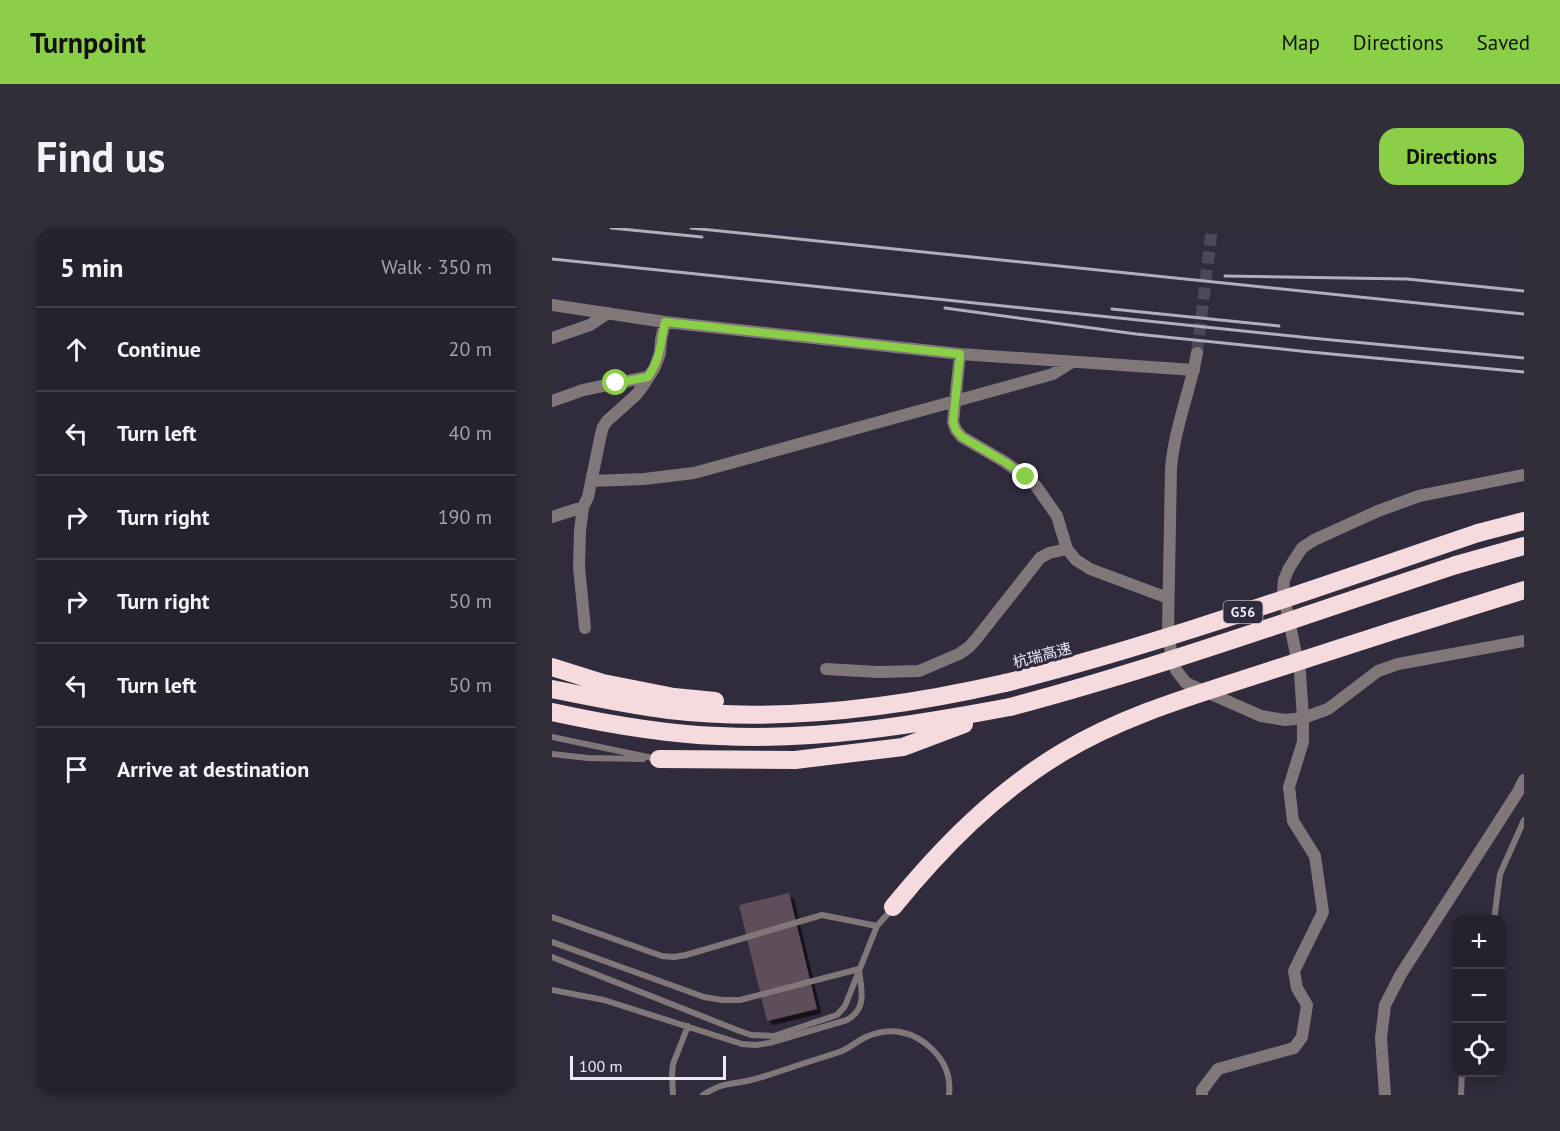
<!DOCTYPE html>
<meta charset="utf-8">
<style>
:root{--surface:#25212e;--page:#312e3a;--text:#f1f3f6;--muted:#a3a3aa;--line:#423e4a;--accent:#8bce47}
body{margin:0;font-family:"PT Sans","Noto Sans SC",sans-serif;background:var(--page);color:var(--text)}
.controls{position:absolute;right:18px;bottom:18px;display:grid;overflow:hidden;border-radius:12px;box-shadow:0 3px 15px #0003}
.controls button{width:54px;height:54px;display:grid;place-items:center;padding:0;border:0;border-bottom:2px solid var(--line);background:var(--surface);color:var(--text);font:30px sans-serif}
.scale{position:absolute;left:18px;bottom:15px;width:156px;box-sizing:border-box;padding-left:6px;border:3px solid #ece9f5;border-top:0;font-size:16px;line-height:21px;white-space:nowrap;color:#ece9f5;-webkit-text-stroke:4px #312c3d;paint-order:stroke}
.stop{position:absolute;width:18px;height:18px;margin:-14px;border:4px solid #8bce47;border-radius:50%;background:#fff}
.stop.end{background:#8bce47;border-color:#fff;box-shadow:0 2px 6px #0008}
.list{margin:0;padding:0;list-style:none}
h2{display:flex;justify-content:space-between;align-items:center;height:78px;margin:0;padding:0 24px;font-size:26px}
h2 small{font-size:20px;font-weight:400;color:var(--muted)}
.list li{display:grid;grid-template-columns:39px 1fr auto;gap:18px;align-items:center;box-sizing:border-box;height:84px;padding:0 24px;border-top:2px solid var(--line)}
.list b{display:block;font-size:22px;white-space:nowrap}
.list em{font-size:20px;font-style:normal;color:var(--muted)}
.icon{flex:none;width:33px;height:33px;fill:none;stroke:currentColor;stroke-width:2;stroke-linecap:round;stroke-linejoin:round}
.map{position:relative;flex:none;width:972px;height:867px;overflow:hidden;border-radius:18px}
header{display:flex;align-items:center;gap:36px;box-sizing:border-box;height:84px;padding:0 30px;background:var(--accent);color:#111}
header strong{font-size:28px}
nav{display:flex;gap:33px;margin-inline-start:auto;font-size:21px}
.intro{display:flex;align-items:center;justify-content:space-between;box-sizing:border-box;height:144px;padding:0 36px}
h1{margin:0;font-size:42px}
.button{padding:15px 27px;border-radius:18px;background:var(--accent);color:#111;font-size:21px;font-weight:700}
main{display:flex;gap:36px;padding:0 36px}
aside{flex:1;background:var(--surface);border-radius:18px;box-shadow:0 3px 15px #0003}
.map>svg:first-child{display:block}
</style>
<header>
<strong>Turnpoint</strong>
<nav><a>Map</a><a>Directions</a><a>Saved</a></nav>
</header>
<div class="intro"><h1>Find us</h1><a class="button">Directions</a></div>
<main>
<aside>
<h2>5 min<small>Walk · 350 m</small></h2>
<ul class="list">
<li><svg class="icon" aria-label="ahead" viewBox="0 0 24 24"><path d="M12 20V5M6 11l6-6 6 6"/></svg><div><b>Continue</b></div><em>20 m</em></li>
<li><svg class="icon" aria-label="left" viewBox="0 0 24 24"><path d="M17 20v-9H6M10 6l-5 5 5 5"/></svg><div><b>Turn left</b></div><em>40 m</em></li>
<li><svg class="icon" aria-label="right" viewBox="0 0 24 24"><path d="M7 20v-9h11M14 6l5 5-5 5"/></svg><div><b>Turn right</b></div><em>190 m</em></li>
<li><svg class="icon" aria-label="right" viewBox="0 0 24 24"><path d="M7 20v-9h11M14 6l5 5-5 5"/></svg><div><b>Turn right</b></div><em>50 m</em></li>
<li><svg class="icon" aria-label="left" viewBox="0 0 24 24"><path d="M17 20v-9H6M10 6l-5 5 5 5"/></svg><div><b>Turn left</b></div><em>50 m</em></li>
<li><svg class="icon" aria-label="arrive" viewBox="0 0 24 24"><path d="M6 21V4h12l-3 4 3 4H6"/></svg><div><b>Arrive at destination</b></div></li>
</ul>
</aside>
<div class="map">
<svg width="972" height="867" viewBox="0 0 972 867">
<defs>
<filter id="shadow"><feDropShadow dx="4.5" dy="4.5" stdDeviation="0" flood-color="#0009"/></filter>
</defs>
<rect width="100%" height="100%" fill="#312c3d"/>
<!-- building -->
<path fill="#604e5a" filter="url(#shadow)" d="M237,665L265,781L215,793L187,677Z"/>
<g fill="none" stroke-linecap="round" stroke-linejoin="round">
<!-- tertiary-tunnel -->
<path stroke="#4d4859" stroke-width="12" stroke-dasharray="12 6" stroke-linecap="butt" d="M645,125L660,0"/>
<!-- service -->
<path stroke="#827778" stroke-width="6" d="M0,509L105,531
M0,526L36,530L91,531
M0,689L110,728L122,729L134,727L270,687L325,698
M942,692L948,646L972,592
M0,714L152,769L170,772H188L307,741C309,761 316,780 295,792L217,815L204,817L190,816L52,772L0,762
M0,729L185,802L199,807L222,808L285,787L293,778L325,698L341,680
M121,867L120,846L121,836L136,798
M151,867C170,854 179,857 199,852C212,849 225,844 238,840C255,834 273,829 290,823C299,819 305,813 314,809C338,798 362,803 381,822C394,835 399,849 397,867
M909,867L910,844"/>
<!-- minor -->
<path stroke="#827778" stroke-width="12" d="M0,77L113,94L408,126L642,142
M0,110L38,97L56,85
M408,126L401,194L404,202L410,209L453,234L474,249L484,258L505,288L515,321L524,332L538,341L616,370
M0,173L31,162L95,149
M39,253L92,251L142,245L501,146L520,134
M0,289L31,279
M33,400L27,339L28,303L31,279L36,269L49,206L51,199L55,193L84,167L91,158L103,139L108,125L109,112L113,94
M274,441L326,444L367,443L407,426L417,419L425,410L488,330L497,325L515,321
M650,867V862L666,841L742,820L750,809L755,777L745,760L742,743L771,684L763,628L741,593L737,559L751,514V490L748,445L731,364L732,352L737,340L750,320L762,312L826,283L867,268L972,247"/>
<!-- tertiary -->
<path stroke="#827778" stroke-width="12" d="M645,125C638,164 622,201 619,241L616,403L619,425L624,442L634,455L709,488L733,492L751,490L776,481L826,443L846,436L972,413
M833,867L829,810L833,777L849,746L966,564L972,552"/>
<!-- motorway -->
<path stroke="#f6dbde" stroke-width="18" d="M926,305L972,293
M904,337L972,318
M0,439L51,455L122,469L163,473
M0,461C39,469 78,477 117,482C228,495 344,480 453,455
M0,484C55,496 111,506 167,508C265,513 362,497 458,479
M107,531L243,532L351,519L412,496"/>
<!-- rail -->
<path stroke="#b2afbc" stroke-width="3" d="M59,0L150,9
M139,0L972,86
M0,31L759,110L972,130
M673,48L855,51L972,63
M393,80L584,106L758,124L972,144
M560,81L727,98"/>
<!-- motorway-bridge -->
<path stroke="#f6dbde" stroke-width="18" d="M453,455C613,415 769,358 926,305
M458,479C609,439 756,386 904,337
M341,679C390,619 444,564 511,524C574,486 647,466 717,443C802,415 887,388 972,362"/>
</g>
<g fill="none" stroke-linecap="round" stroke-linejoin="round">
<!-- route -->
<path stroke="#8bce47" stroke-width="8" d="M64,155L96,149C109,130 108,116 113,94L408,126L401,194L404,202L410,209L453,234L474,249"/>
</g>
<g text-anchor="middle" dominant-baseline="central" stroke-width="6" stroke-linejoin="round" paint-order="stroke">
<!-- shield labels -->
<rect fill="#312c3d" stroke="#b4b0be" stroke-width="1.5" x="671.5" y="373" width="39" height="22" rx="4.5"/>
<g font-size="14" font-weight="bold" fill="#ece9f5">
<text x="691" y="384">G56</text>
</g>
<!-- street labels -->
<g font-size="15" fill="#ece9f5" stroke="#312c3d">
<text transform="translate(490 427) rotate(-15)">杭瑞高速</text>
</g>
</g>
</svg>
<div class="controls">
<button>+</button>
<button>−</button>
<button><svg class="icon" aria-label="locate" viewBox="0 0 24 24"><circle cx="12" cy="12" r="6"/><path d="M12 2v4M12 18v4M2 12h4M18 12h4"/></svg></button>
</div>
<div class="scale">100 m</div>
<div class="stop" style="left:64px;top:155px"></div>
<div class="stop end" style="left:474px;top:249px"></div>
</div>
</main>
